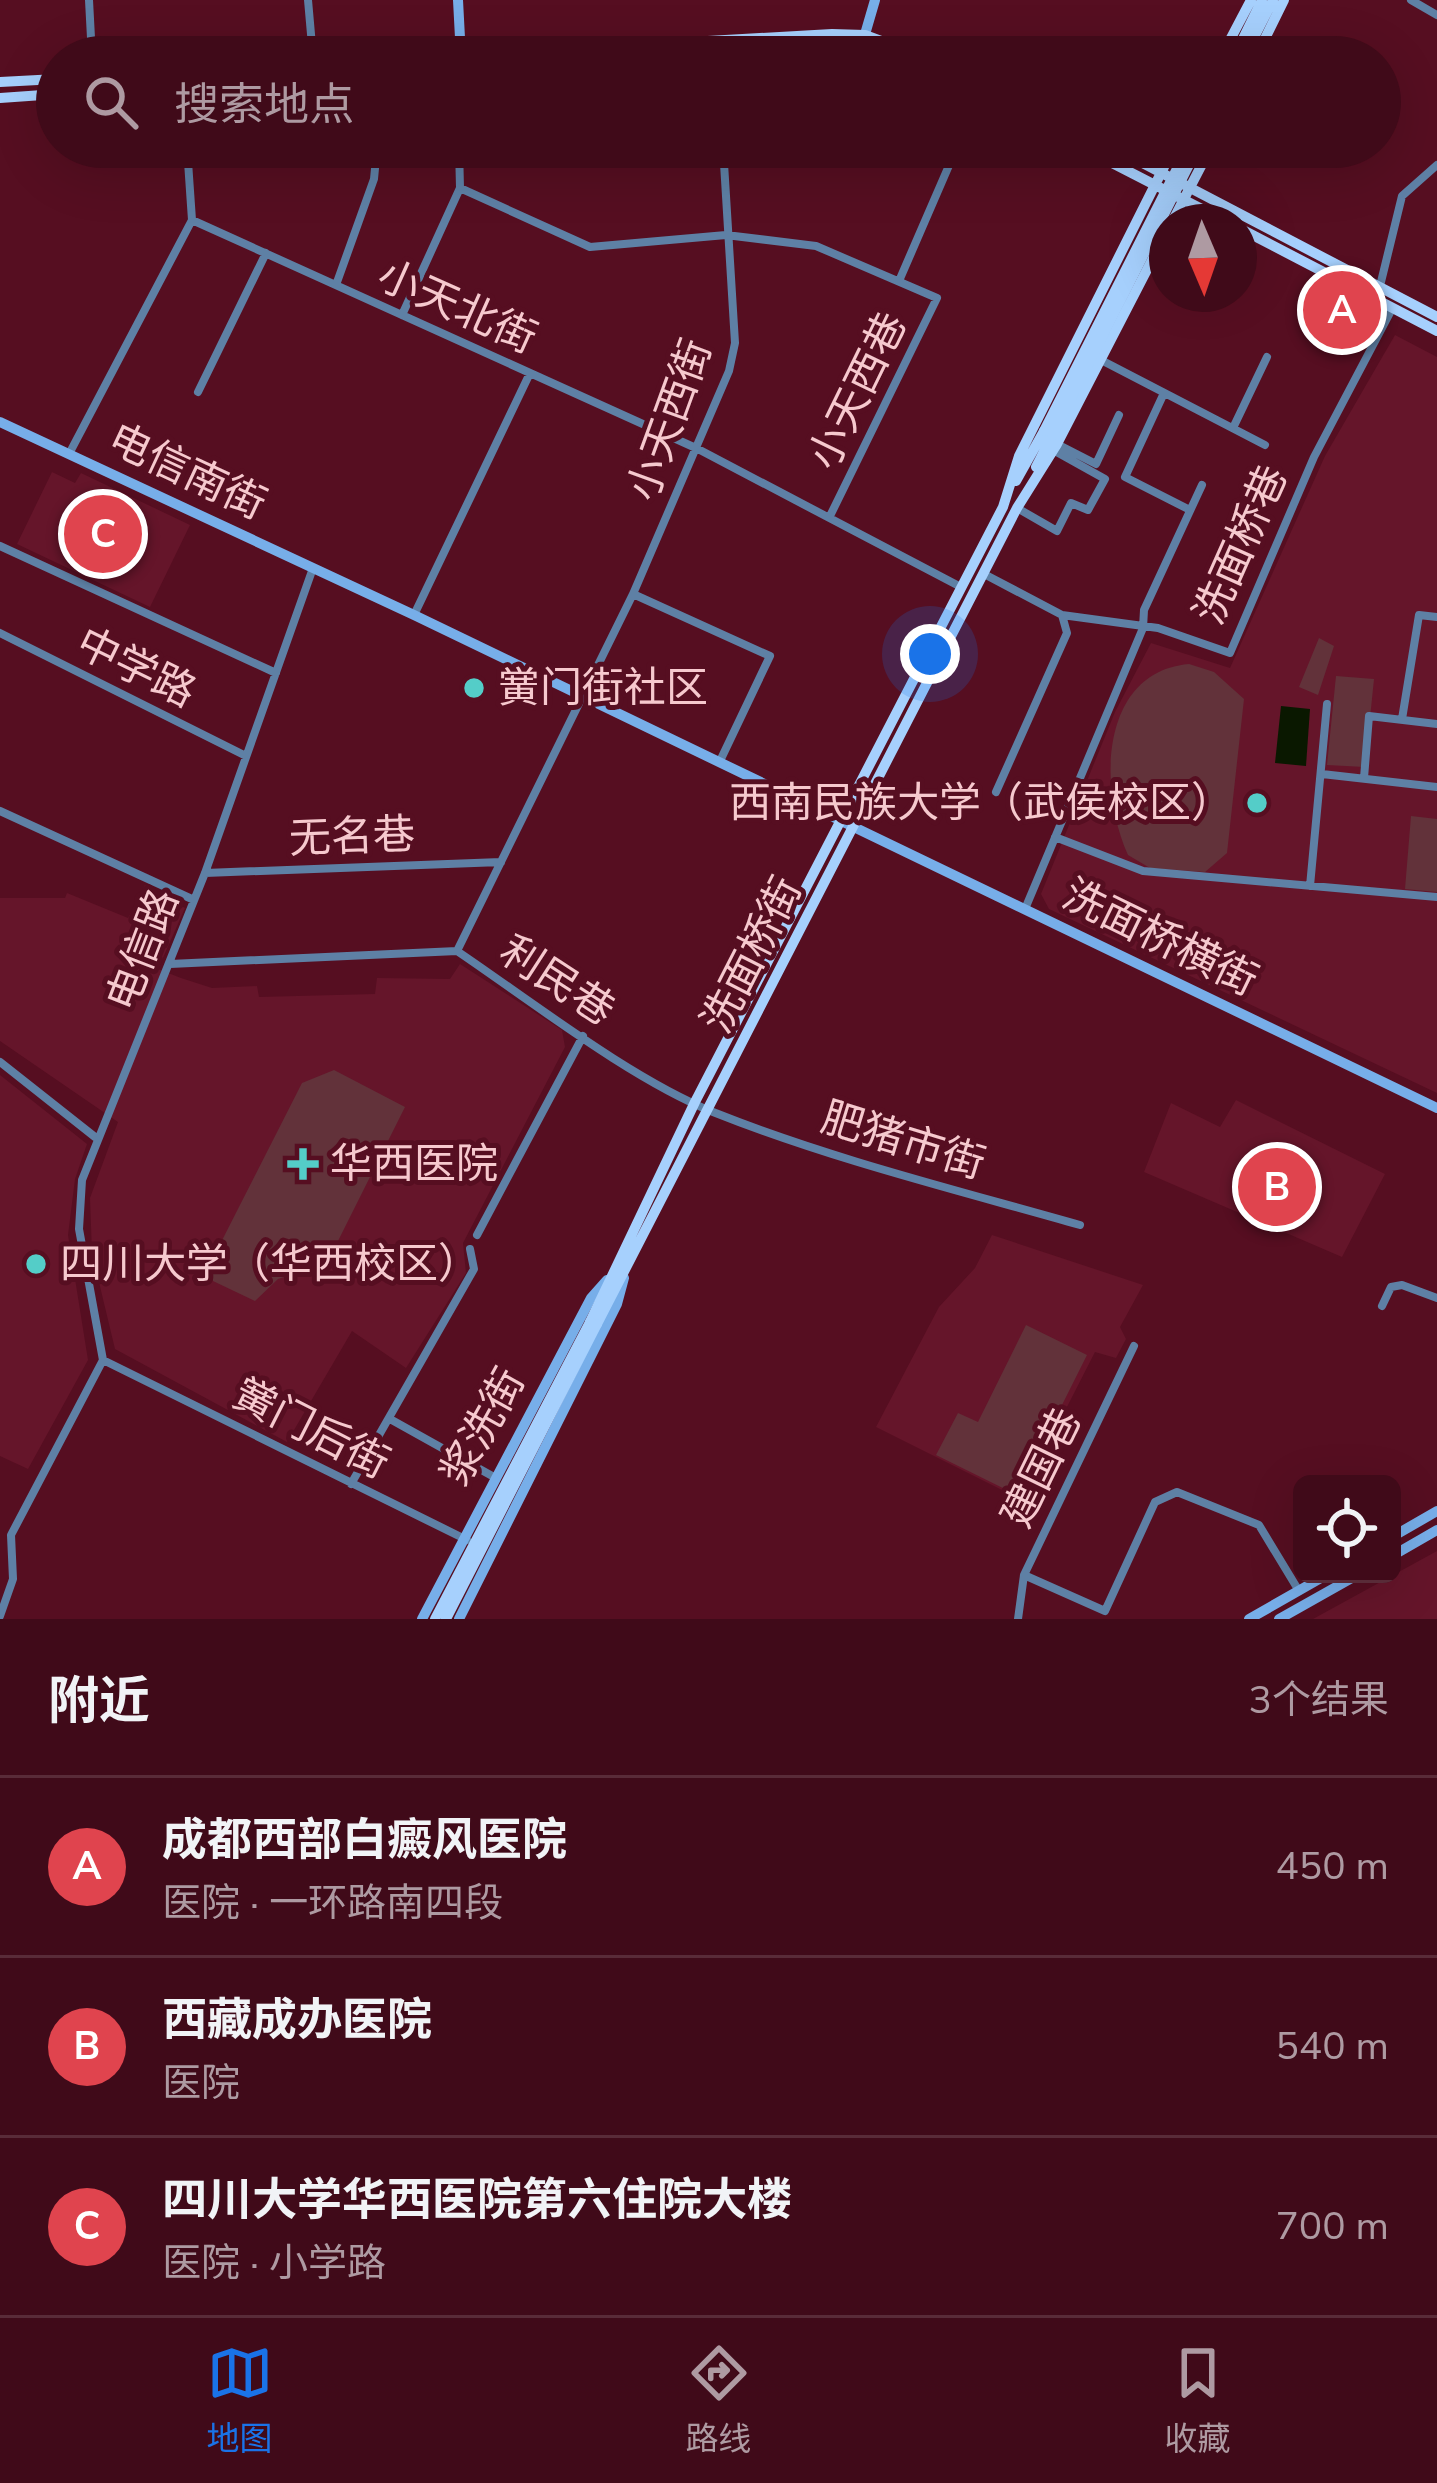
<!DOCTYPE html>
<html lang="zh">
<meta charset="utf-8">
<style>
:root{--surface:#400a19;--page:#471322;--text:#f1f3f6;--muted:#ae9aa2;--line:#592b38;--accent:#1a73e8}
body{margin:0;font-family:"Nunito Sans","Noto Sans SC",sans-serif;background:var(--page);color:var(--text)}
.controls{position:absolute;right:36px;bottom:36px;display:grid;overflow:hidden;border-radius:18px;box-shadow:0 12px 48px #0002}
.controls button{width:108px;height:108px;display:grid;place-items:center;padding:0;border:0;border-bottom:3px solid var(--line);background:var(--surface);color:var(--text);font:60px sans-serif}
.compass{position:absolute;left:1149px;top:204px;width:108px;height:108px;border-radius:50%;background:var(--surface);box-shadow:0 12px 48px #0002;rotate:178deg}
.you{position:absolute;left:930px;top:654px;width:42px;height:42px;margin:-30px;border:9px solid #fff;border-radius:50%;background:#1a73e8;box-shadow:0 0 0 18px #1a73e833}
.badge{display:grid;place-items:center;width:78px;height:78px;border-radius:50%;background:var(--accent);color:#fff;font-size:39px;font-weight:700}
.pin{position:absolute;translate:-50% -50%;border:6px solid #fff;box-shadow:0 3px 12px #0006}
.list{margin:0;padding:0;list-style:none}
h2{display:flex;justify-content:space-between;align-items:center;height:156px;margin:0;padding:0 48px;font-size:51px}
h2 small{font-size:39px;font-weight:400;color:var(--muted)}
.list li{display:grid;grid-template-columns:78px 1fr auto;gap:36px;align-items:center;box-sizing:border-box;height:180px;padding:0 48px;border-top:3px solid var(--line)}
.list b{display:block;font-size:45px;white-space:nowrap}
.list p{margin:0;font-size:39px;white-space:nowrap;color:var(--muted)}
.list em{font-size:39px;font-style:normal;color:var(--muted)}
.icon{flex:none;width:66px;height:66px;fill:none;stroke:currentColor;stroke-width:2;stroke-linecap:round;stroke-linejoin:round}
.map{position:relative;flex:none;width:1437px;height:1619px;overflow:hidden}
.search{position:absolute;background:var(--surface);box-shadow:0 12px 48px #0002;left:36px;right:36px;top:36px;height:132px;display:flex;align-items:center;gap:30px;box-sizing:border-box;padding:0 42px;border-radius:66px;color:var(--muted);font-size:45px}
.sheet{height:696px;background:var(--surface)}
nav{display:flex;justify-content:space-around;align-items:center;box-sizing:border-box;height:168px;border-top:3px solid var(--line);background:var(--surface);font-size:33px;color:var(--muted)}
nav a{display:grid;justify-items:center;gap:6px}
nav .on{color:var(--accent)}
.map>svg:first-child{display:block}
</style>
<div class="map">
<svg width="1437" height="1619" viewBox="0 0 1437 1619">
<rect width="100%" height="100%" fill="#560e21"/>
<!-- built -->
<path fill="#65152a" d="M1395,335L1437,357V1093L1049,909L1041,894L1115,712L1151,643L1230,668L1325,456Z
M52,472L75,483L81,473L190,525L150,607L17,544Z
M145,885L185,908L158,969L181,978L212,988L257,986L259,997L375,994L377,978L450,979L460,964L562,1030L565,1047L463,1243L466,1273L406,1368L352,1331L287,1442L115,1349L92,1253L90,1198L118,1122L0,1041V898H65L67,893L128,918Z
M0,1075L87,1144L75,1179L68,1235L88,1360L28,1469L0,1456Z
M1236,1100L1385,1174L1342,1257L1144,1172L1171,1103L1220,1127Z
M992,1235L1143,1285L1120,1327L1126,1339L1116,1358L1095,1352L1020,1499L876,1427L939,1307L975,1268Z
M1437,1551V1619H1313Z"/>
<!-- green -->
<path fill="#62323a" d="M1319,638L1334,646L1318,695L1299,687Z
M1189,664L1214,672L1244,699L1227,853L1205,872L1150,868L1128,855C1099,792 1098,672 1189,664Z
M1336,676L1374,679L1365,767L1327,765Z
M1411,816L1437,819V892L1405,889Z
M334,1070L405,1107L327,1263L278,1279L255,1301L213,1281L210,1264L302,1083Z
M1026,1325L1087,1355L1017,1495L936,1455L958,1413L978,1422Z"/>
<!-- water -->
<path fill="#0a1800" d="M1281,706L1310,709L1306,766L1275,763Z"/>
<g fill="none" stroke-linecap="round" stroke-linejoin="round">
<!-- street -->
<path stroke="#5e80a5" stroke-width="8" d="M89,0L92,57
M308,0L313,57
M1411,0L1437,15
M723,147L735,343L729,371L633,594L457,951C531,1001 631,1079 713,1112C831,1159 957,1190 1080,1225
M460,188L590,247L726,235L816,246L937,298L830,516
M192,220L698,449L959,586
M899,281L957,147
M336,285L374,179L377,147
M1380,286L1402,196L1437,165
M402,315L460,188L459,147
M1101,360L1265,445
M198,392L266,253
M1164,393L1125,477L1190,510
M1233,428L1267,357
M1057,444L1096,464L1119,415
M69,454L192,220L187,147
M1017,508L1057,531L1071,503L1088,510L1105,479L1053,450
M0,546L276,673
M984,574L1062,615L1158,628L1230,653L1314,457L1392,309
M633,594L770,656L720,761
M414,615L530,373
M0,633L246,756
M1402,719L1419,615L1437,617
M1322,774L1437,787
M1364,778L1369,716L1437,724
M996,792L1067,633L1062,615
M0,811L194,900
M1055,837L1143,871L1437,897
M205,873L501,862
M1310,886L1327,704
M1025,909L1143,628L1144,610L1202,485
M170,964L457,951
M0,1062L95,1137
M477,1235L583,1036
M1382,1306L1391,1287L1402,1285L1437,1298
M103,1360L79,1229L82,1180L205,873L313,568
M103,1360L467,1540
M390,1419L494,1477
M351,1484L474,1269L470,1249
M1024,1575L1105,1611L1155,1502L1177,1492L1259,1525L1299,1591
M0,1616L13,1579L11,1535L103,1360
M1018,1619L1024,1575L1134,1346"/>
<!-- secondary -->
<path stroke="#77aee9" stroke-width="10" d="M458,0L461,57
M861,48L875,0
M0,422L414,615L1437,1108
M1392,1537L1437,1511
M1392,1556L1437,1530
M422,1619L591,1298L607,1280
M459,1619L617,1304L624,1278
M1249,1619L1328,1574
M1279,1619L1359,1574"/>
<!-- primary -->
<path stroke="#a6d0fd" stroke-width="10" d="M427,57L832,34L865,35L924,57
M666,57C729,53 828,34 885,57
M1221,57L1251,0
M1234,57L1262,0
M1244,57L1273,0
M1256,57L1284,0
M0,82L57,79
M0,98L57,94
M1081,147L1227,222
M1112,147L1437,317
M1172,222L1211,147
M1239,228L1437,331
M1036,467L1052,436
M1016,481L1044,431
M590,1322L695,1102L1003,507L1019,456L1174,147
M597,1324L1017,508L1057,444L1167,231"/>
<!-- primary-bridge -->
<path stroke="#a6d0fd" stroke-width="10" d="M1044,431L1188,147
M1052,436L1198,147
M435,1619L590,1322
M446,1619L597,1324"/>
</g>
<!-- markers -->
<g fill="#54cdc8" stroke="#560e21" stroke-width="4.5">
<circle cx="474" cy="688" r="12"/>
<circle cx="1257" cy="803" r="12"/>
<path d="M297 1146h12v12h12v12h-12v12h-12v-12h-12v-12h12z"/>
<circle cx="36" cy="1264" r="12"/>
</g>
<g text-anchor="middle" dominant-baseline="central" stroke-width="10" stroke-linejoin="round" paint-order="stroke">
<!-- street labels -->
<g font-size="42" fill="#f6c9ce" stroke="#560e21">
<text transform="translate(457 307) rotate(24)">小天北街</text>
<text transform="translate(858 391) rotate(-64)">小天西巷</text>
<text transform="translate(670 420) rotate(-70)">小天西街</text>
<text transform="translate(187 472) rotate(25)">电信南街</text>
<text transform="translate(1241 545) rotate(-66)">洗面桥巷</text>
<text transform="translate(136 668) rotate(26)">中学路</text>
<text transform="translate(352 837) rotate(-2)">无名巷</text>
<text transform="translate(1160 938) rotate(26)">洗面桥横街</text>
<text transform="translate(143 950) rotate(-69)">电信路</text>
<text transform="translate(752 955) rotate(-63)">洗面桥街</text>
<text transform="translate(557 981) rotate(33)">利民巷</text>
<text transform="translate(903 1141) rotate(17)">肥猪市街</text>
<text transform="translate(483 1427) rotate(-61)">浆洗街</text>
<text transform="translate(311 1429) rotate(27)">黉门后街</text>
<text transform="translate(1042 1468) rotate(-64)">建国巷</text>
</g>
<!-- poi labels -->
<g font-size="42" fill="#f6c9ce" stroke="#560e21" text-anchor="start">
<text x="498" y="688">黉门街社区</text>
<text x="1233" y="803" text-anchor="end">西南民族大学（武侯校区）</text>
<text x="330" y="1164">华西医院</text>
<text x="60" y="1264">四川大学（华西校区）</text>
</g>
</g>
</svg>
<div class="controls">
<button><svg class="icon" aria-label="locate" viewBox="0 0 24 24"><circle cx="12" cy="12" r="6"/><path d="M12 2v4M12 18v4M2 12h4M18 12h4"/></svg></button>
</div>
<svg class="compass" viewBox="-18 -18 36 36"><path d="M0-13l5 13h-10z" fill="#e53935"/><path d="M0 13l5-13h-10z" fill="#ae9aa2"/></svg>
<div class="you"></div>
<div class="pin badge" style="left:1342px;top:310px;background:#e0444e">A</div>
<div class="pin badge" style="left:1277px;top:1187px;background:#e0444e">B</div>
<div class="pin badge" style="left:103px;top:534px;background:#e0444e">C</div>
<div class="search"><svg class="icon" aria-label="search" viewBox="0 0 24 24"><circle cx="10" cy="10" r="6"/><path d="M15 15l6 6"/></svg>搜索地点</div>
</div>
<section class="sheet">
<h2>附近<small>3个结果</small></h2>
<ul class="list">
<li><span class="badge" style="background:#e0444e">A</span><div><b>成都西部白癜风医院</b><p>医院 · 一环路南四段</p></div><em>450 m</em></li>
<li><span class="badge" style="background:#e0444e">B</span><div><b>西藏成办医院</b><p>医院</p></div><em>540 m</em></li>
<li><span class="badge" style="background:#e0444e">C</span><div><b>四川大学华西医院第六住院大楼</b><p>医院 · 小学路</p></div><em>700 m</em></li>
</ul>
</section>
<nav>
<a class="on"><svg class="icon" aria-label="map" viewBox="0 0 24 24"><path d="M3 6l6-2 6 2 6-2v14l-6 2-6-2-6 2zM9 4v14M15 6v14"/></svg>地图</a>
<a><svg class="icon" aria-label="directions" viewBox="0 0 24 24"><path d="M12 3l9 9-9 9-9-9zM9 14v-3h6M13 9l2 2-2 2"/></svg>路线</a>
<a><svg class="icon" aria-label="saved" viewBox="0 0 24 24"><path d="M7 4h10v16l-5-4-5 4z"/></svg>收藏</a>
</nav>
